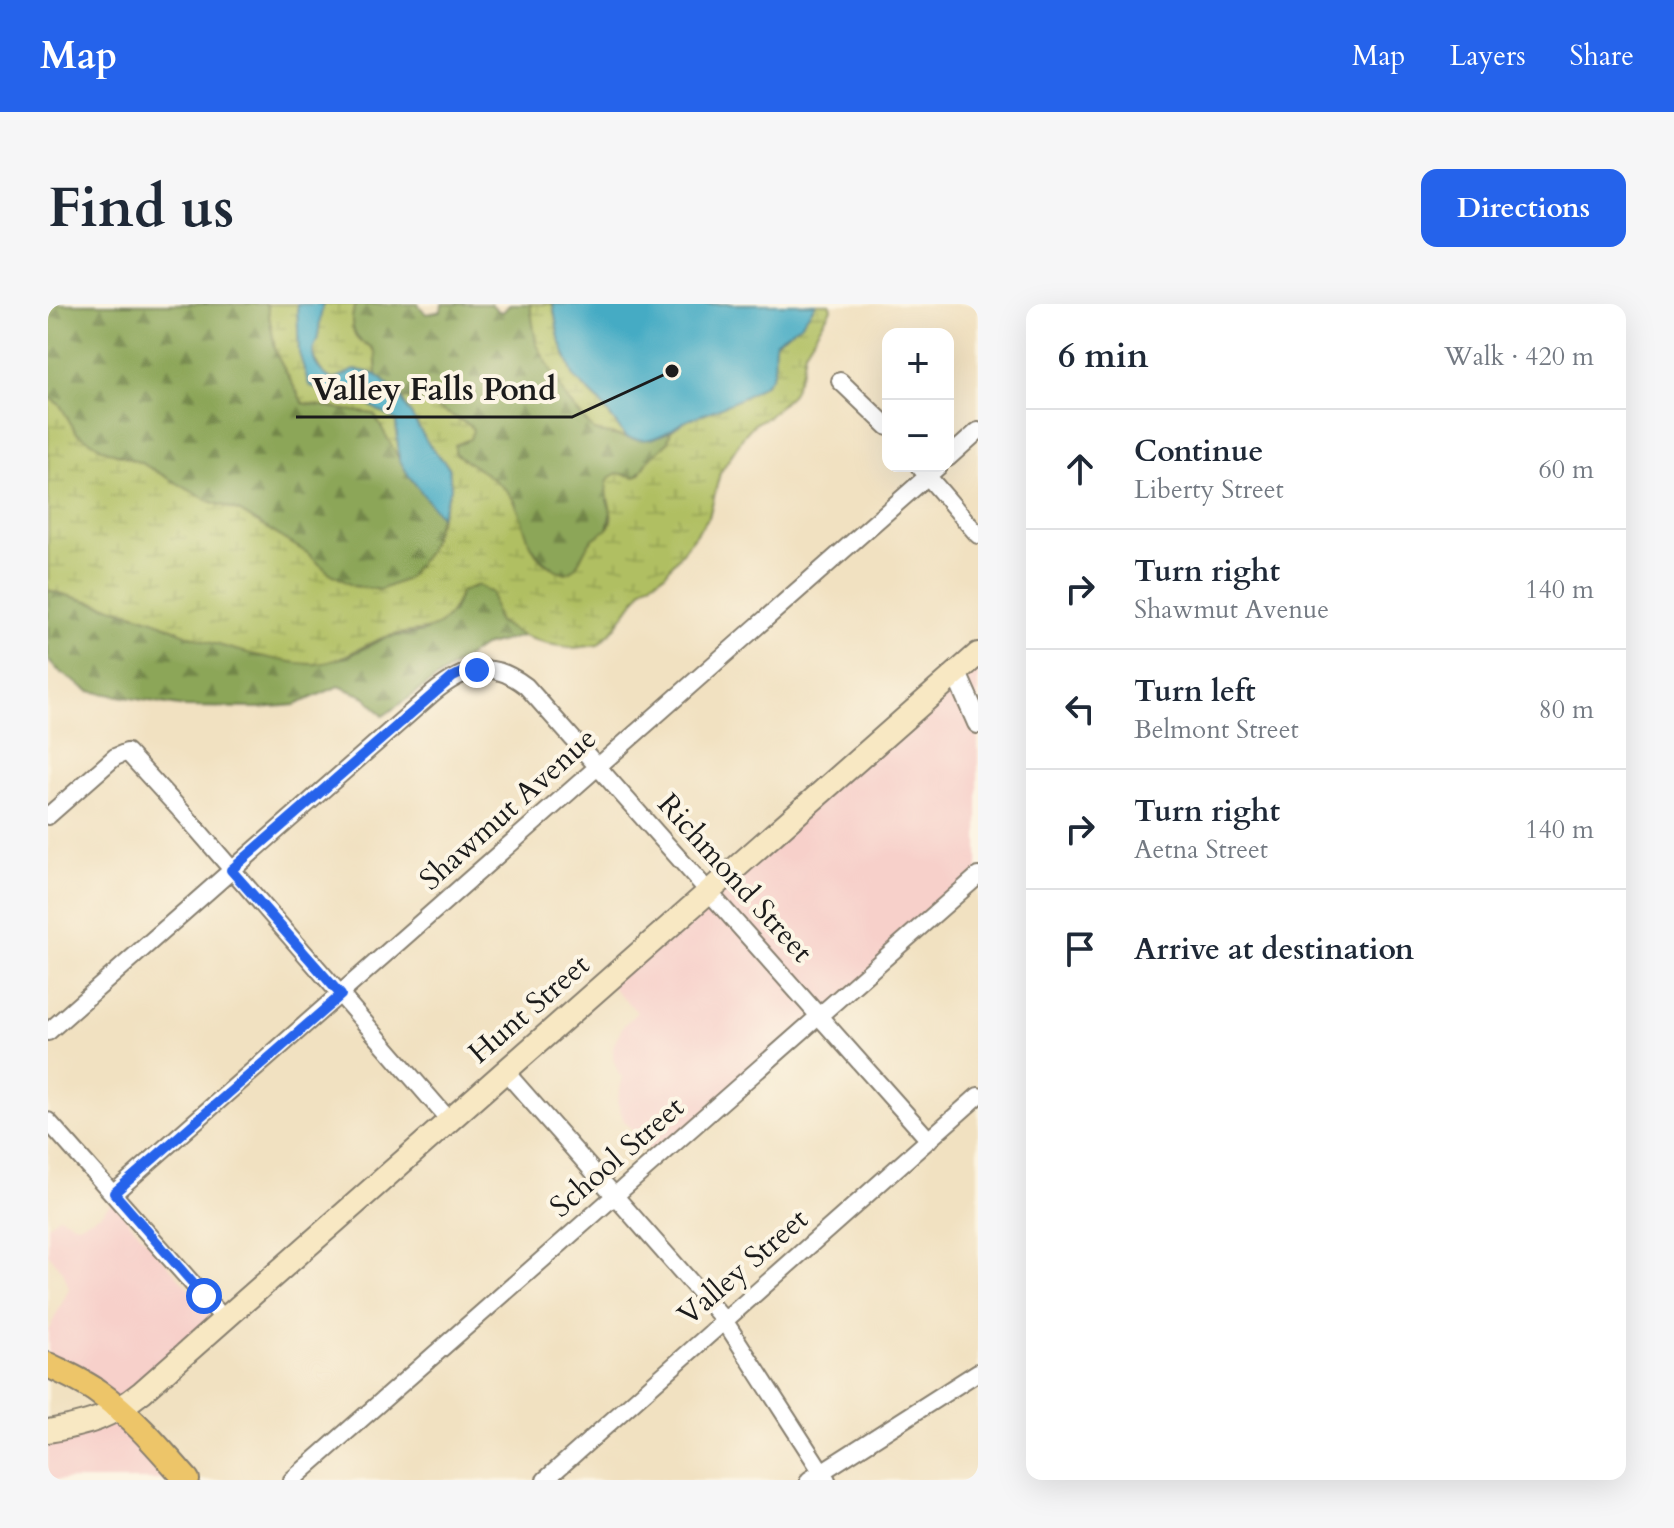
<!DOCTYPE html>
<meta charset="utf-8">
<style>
:root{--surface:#fff;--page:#f6f6f7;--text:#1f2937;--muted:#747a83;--line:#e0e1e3;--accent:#2563eb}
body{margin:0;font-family:Cardo,serif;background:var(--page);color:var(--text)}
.controls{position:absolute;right:24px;top:24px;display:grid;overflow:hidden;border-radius:16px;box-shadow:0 8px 32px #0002}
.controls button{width:72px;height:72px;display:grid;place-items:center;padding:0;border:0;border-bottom:2px solid var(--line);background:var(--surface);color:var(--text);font:40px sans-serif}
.stop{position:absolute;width:24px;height:24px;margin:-18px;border:6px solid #2563eb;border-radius:50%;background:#fff}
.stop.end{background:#2563eb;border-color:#fff;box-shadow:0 2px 8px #0008}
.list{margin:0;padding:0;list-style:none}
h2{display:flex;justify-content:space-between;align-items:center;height:104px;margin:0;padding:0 32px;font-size:34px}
h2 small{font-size:26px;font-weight:400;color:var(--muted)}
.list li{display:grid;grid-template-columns:52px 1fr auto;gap:24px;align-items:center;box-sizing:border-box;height:120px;padding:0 32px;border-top:2px solid var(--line)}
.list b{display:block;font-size:30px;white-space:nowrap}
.list p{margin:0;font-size:26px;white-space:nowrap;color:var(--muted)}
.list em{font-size:26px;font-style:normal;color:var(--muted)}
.icon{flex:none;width:44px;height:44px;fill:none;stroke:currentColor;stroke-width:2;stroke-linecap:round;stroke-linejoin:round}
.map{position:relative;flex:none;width:930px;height:1176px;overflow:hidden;border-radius:16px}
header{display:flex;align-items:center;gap:48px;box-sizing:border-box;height:112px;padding:0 40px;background:var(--accent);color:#fff}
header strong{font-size:38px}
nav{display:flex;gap:44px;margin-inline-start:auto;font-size:28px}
.intro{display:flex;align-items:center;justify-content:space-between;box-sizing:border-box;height:192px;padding:0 48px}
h1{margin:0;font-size:56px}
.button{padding:20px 36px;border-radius:16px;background:var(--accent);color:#fff;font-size:28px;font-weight:700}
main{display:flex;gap:48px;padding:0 48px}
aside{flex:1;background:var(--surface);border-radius:16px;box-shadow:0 8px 32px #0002}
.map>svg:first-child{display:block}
</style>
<header>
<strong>Map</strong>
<nav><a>Map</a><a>Layers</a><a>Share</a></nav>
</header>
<div class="intro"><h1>Find us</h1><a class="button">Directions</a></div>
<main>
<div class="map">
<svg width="930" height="1176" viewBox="0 0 930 1176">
<defs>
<pattern id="forest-firs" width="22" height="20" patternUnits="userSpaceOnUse" patternTransform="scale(2)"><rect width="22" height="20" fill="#8ca658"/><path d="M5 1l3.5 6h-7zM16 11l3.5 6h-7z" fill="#728648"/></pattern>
<pattern id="wetland-marsh" width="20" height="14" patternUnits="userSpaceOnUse" patternTransform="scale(2)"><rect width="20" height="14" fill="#b0bf62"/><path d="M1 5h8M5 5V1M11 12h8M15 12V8" fill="none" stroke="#97a454"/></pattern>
</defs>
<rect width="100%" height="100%" fill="#fcf5e5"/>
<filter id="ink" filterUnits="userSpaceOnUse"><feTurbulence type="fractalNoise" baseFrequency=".0125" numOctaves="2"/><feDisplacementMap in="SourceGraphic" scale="16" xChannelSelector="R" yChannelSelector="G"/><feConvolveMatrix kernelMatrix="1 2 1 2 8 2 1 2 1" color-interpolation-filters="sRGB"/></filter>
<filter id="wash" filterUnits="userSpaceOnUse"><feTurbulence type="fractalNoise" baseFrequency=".006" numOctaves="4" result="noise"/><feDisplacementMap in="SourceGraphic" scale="32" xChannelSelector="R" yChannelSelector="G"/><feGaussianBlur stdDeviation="1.8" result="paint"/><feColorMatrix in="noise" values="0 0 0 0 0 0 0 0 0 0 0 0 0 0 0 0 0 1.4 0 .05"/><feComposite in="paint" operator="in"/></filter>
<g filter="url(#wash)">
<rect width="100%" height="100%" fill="#f1e1c1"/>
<!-- built -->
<path fill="#f7d0ca" d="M930,352V577L609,855L576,817L569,797L575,772L571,771L565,754V742L575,722L589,708L561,680Z
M64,898L173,1021L69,1108L134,1176H0V1131L64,1107L0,1064V1027L21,985L15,967L0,950V921L11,912L30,921L51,911Z"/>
<!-- forest -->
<path fill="url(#forest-firs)" stroke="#54613a" stroke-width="2" d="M0,0H219L228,50L255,99L326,110L361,172L392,212L380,247L359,275L332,286L305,282L280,268L259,249L192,208L159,196L93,159L57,146L27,128L12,101L0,93Z
M309,0H370L378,10L393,7L394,0H443L451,7L455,8L462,0H482L488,39L546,127L587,135L605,134L623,127C622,132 622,135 619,140C615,145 591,170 587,173L574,170L559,196L563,207L559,226L543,237L536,252L525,267L518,269L510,268L491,253L479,235L467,197L407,149V141L417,138L419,120L402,113L377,97L353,94L329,71L328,54C312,38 295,23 309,0Z
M430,281L444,289L449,317L475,332L435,342L335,412L318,393L291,382L247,401L211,404L137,403L41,387L10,367L0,356V286L107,316L145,333L206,349L264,360L299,353L336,334L376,328L405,308L413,287Z"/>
<!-- wetland -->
<path fill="url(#wetland-marsh)" stroke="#666e3f" stroke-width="2" d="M219,0H249L251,49L289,95L321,101L348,117L351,155L326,110L255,99L228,50Z
M275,0H309C301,11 303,27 311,37C335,46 325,51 329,71L307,66L285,76C255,60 268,26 275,0Z
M482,0H505L511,34L526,73L550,96L578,133L546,127L520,97L488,39Z
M768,0H782L783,5L757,47L754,66L744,90L720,113L707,119L697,130L672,169L661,213L617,270L596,283L566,325L550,341L526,344L499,340L475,332L449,317L444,289L430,281L413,287C394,337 378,321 337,333C312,341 291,361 263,360C234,359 173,343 145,333C131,328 119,320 105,316C71,304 35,296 0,286V93L12,101L28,128L57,146L93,159L159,196L192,208L259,249L280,268L305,282L332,286L359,275L380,247L403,184L401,163L381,141L353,94L377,97L423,122L425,126L422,135L407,141V149C423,162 444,171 458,186C482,211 471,258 518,269C534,263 533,245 545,235C552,229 561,227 563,217C566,201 553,190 561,174L569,169L587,173L592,170L601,155L620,138L623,127L635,118L716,80C732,63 722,55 728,37L744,26Z"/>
<!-- water -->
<path fill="#44abc4" stroke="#306470" stroke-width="2" d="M249,0H275C272,11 272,21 270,32C270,37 267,40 266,44C262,58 274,70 285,76L306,66L316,67L329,71L353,94L381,141L401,163L403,184L392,212L361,172L351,155L348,117L321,101L289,95L261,81L251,49Z
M505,0H768L753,20L728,37C724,49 730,61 723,73C709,93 657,108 636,118C624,124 616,132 602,135C594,137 586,135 578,133L550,96L526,73L511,34Z"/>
</g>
<g filter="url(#ink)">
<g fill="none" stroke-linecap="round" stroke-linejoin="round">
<!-- minor casing -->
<g stroke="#867e6e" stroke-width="20">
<path id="minor" d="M792,77L840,123
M900,154L930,127
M871,162L930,231
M0,512L67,453L79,448L135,509L401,816
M0,728L385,389C417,363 443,355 478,382L881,836
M456,766L676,1016L779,1176
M0,817L176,1015
M66,889L891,162
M244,1176L930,572
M497,1176L930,792
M761,1176L930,1068"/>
</g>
<!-- tertiary casing -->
<g stroke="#867e6e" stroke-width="24">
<path id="tertiary" d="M908,369L930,419"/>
</g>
<!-- secondary casing -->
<g stroke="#867e6e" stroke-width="26">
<path id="secondary" d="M0,1127C40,1120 62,1114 94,1088L930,350"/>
</g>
<!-- primary casing -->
<g stroke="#867e6e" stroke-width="28">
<path id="primary" d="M0,1061C16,1069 35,1077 50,1088C84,1112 112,1145 139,1176"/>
</g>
<!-- minor -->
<use href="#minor" stroke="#fff" stroke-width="16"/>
<!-- tertiary -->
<use href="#tertiary" stroke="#fff" stroke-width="20"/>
<!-- secondary -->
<use href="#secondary" stroke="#f8e8c3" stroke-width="22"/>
<!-- primary -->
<use href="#primary" stroke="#edc569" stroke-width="24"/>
</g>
</g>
<g fill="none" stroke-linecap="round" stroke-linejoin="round" filter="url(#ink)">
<!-- route -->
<path stroke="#2563eb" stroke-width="10" d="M156,992L66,889L293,691L183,566L405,373L417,367L429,366"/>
</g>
<g text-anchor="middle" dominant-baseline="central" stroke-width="8" stroke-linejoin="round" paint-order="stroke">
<!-- street labels -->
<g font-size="30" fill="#1c1c1c" stroke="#fcf5e5">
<text transform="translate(460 505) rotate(-42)">Shawmut Avenue</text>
<text transform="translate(687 574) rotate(48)">Richmond Street</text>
<text transform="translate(481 705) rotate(-41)">Hunt Street</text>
<text transform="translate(569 853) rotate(-41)">School Street</text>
<text transform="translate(695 963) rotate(-41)">Valley Street</text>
</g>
</g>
<!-- callouts -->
<path fill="none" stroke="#1c1c1c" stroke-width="3" d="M624 67L524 113H248"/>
<circle fill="#1c1c1c" stroke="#fcf5e5" stroke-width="3" cx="624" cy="67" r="8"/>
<g font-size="32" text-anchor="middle" font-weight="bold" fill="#1c1c1c" stroke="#fcf5e5" stroke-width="8" stroke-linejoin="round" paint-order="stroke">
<text x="386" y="96">Valley Falls Pond</text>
</g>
</svg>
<div class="controls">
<button>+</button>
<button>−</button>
</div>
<div class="stop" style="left:156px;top:992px"></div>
<div class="stop end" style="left:429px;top:366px"></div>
</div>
<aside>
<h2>6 min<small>Walk · 420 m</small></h2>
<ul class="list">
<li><svg class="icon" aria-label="ahead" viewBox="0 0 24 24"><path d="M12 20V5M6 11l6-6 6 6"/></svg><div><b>Continue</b><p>Liberty Street</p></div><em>60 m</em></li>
<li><svg class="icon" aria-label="right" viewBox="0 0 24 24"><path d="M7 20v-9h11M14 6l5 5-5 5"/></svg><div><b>Turn right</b><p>Shawmut Avenue</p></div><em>140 m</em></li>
<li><svg class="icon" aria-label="left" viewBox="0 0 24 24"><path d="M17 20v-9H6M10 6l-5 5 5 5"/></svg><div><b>Turn left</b><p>Belmont Street</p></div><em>80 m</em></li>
<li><svg class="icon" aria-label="right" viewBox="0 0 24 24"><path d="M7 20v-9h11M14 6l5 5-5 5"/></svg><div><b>Turn right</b><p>Aetna Street</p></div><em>140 m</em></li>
<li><svg class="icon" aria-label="arrive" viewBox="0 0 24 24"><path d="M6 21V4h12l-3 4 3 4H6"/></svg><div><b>Arrive at destination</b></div></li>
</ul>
</aside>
</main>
